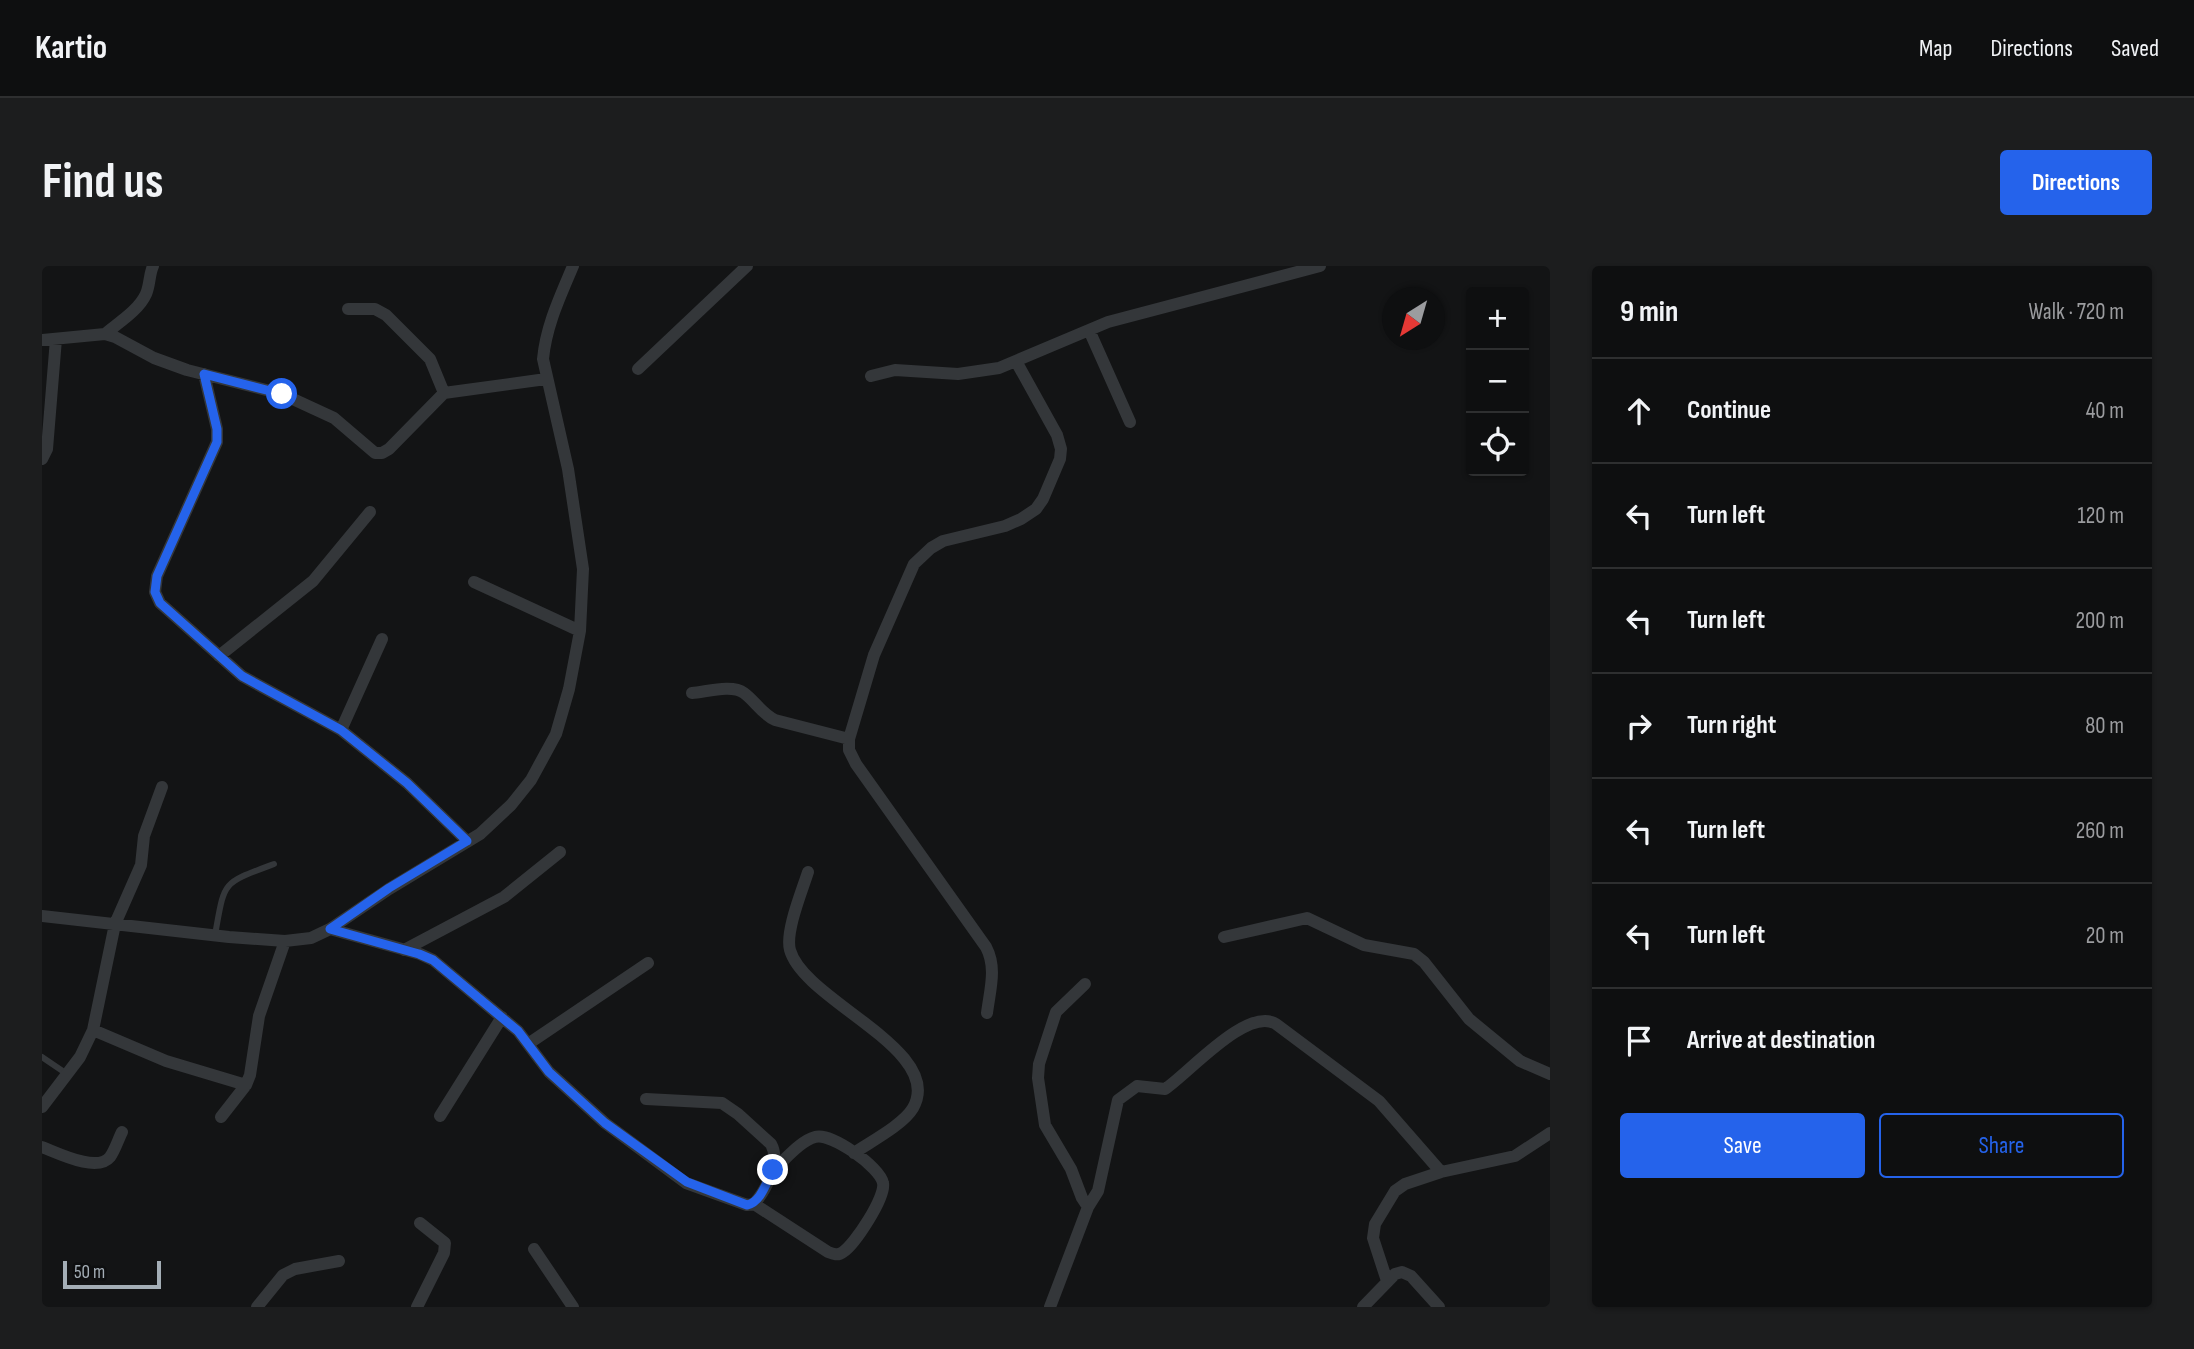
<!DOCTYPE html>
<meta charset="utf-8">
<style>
:root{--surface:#0e0f10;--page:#1c1d1e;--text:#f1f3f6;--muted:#9b9c9f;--line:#2e2f30;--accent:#2563eb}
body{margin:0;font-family:"Sofia Sans Condensed",sans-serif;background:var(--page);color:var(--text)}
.controls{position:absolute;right:21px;top:21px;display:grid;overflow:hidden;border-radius:7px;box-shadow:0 2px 5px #0004}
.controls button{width:63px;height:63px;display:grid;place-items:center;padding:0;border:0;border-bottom:2px solid var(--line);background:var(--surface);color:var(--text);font:35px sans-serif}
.compass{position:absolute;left:1340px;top:21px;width:63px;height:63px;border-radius:50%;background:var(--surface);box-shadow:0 2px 5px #0004;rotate:217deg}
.scale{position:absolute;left:21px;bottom:18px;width:98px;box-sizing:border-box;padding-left:7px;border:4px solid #a4aeb6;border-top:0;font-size:19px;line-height:24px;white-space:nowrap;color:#a4aeb6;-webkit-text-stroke:5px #0e0f10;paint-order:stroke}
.stop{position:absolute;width:21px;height:21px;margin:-16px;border:5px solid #2563eb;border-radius:50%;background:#fff}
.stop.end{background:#2563eb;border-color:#fff;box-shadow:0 2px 7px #0008}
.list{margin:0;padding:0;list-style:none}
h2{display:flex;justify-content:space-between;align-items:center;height:91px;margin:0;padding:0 28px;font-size:30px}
h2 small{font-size:23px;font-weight:400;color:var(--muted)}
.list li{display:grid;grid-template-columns:46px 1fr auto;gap:21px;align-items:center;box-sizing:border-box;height:105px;padding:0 28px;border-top:2px solid var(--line)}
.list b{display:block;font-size:26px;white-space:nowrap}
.list em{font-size:23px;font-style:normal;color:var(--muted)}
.actions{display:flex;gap:14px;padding:21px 28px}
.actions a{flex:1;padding:16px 0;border:2px solid var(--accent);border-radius:7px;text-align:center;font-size:24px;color:var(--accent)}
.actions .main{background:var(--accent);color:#fff}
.icon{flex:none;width:38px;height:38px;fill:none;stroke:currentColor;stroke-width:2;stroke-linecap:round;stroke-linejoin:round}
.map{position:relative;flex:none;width:1508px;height:1041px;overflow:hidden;border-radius:7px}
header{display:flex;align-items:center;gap:42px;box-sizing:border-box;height:98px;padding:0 35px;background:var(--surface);border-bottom:2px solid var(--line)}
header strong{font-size:33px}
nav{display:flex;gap:38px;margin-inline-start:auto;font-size:24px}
.intro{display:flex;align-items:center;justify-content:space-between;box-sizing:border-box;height:168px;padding:0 42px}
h1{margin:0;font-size:49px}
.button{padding:18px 32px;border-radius:7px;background:var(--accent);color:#fff;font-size:24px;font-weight:700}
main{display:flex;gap:42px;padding:0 42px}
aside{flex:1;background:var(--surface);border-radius:7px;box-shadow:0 2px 5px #0004}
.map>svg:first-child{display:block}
</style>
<header>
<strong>Kartio</strong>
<nav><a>Map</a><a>Directions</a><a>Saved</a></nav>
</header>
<div class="intro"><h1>Find us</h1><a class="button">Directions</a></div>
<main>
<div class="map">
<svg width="1508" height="1041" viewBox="0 0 1508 1041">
<rect width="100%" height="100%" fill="#131415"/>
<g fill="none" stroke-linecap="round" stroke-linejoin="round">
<!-- lane -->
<path stroke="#34373a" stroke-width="6" d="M173,669C183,614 179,618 232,598
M0,791L25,808"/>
<!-- street -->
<path stroke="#34373a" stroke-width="12" d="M306,43H333L344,49L388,93L402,127
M1047,64L1088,156
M63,68C76,57 97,44 104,28C108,19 107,9 111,0
M0,74L63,68L73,71L112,92L145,104L240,128L292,152L333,187H340L347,183L402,127L504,113
M596,103L705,0
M162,108L175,163V176L115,310L113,326L118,337L200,410L299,464L365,517L425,575
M829,110L853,104L916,108L957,102L1066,56L1278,0
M0,193L5,183L14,73
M432,316L538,365
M177,390L271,315L328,246
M650,427C664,426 690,418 702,427C713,435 719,447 733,454L807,473
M299,464L340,373
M766,606C760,625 743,666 748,684C762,735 904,784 871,842C861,859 828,876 812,887
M0,650L187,671L243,675L269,672L288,663L347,623L438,568L469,539L489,514L514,468L527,423L538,365L541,303L526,203L501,93C504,60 518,31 531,0
M288,663L378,688L391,694L476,765L507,806L563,857L644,917L705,939L712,938C724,924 739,896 729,878L696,848L680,837L604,833
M1182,671L1265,652L1322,679L1372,688L1382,696L1427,753L1478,795L1508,808
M362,684L462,631L518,586
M1043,718L1014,746L997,798L996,812L1003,859L1029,903L1040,932L1046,941
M945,747C948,723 955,702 944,681L814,498L807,484V473L832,389L872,298L889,282L901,275L963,260L979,253L994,243L1001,233L1018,193L1019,183L1015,169L975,97
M51,764L124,795L204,819
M486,778L606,697
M0,841L38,791L51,764L73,658L99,599L102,570L120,521
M398,850L460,751
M179,851L204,819L208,809L217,750L243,675
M0,881C16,887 55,907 68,891C73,884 76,874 80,866
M712,938L786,986C791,988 796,990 801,986C813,978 844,931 841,917C838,901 789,866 773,871C758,875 743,894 731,904
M492,983L531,1041
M1345,1015L1331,972L1333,958L1353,925L1363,918L1399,906L1473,890L1508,867
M215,1041L241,1009L253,1003L297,995
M375,1041L402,987L403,977L378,957
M1008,1041L1046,941L1056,925L1076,834L1095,820L1123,823C1146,808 1205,740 1234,758L1337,835L1399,906
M1321,1041L1353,1008L1360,1006L1369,1010L1397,1041"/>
</g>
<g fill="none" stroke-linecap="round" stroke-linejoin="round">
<!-- route -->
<path stroke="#2563eb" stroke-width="9" d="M240,128L162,108L175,163V176L115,310L113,326L118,337L200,410L299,464L365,517L425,575L347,622L288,663L377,688L391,694L476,765L507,806L563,857L645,916L705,939C719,936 724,917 731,904"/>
</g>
</svg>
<div class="controls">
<button>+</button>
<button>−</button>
<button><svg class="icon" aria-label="locate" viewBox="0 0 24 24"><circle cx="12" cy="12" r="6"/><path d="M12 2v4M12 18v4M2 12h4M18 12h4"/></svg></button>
</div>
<svg class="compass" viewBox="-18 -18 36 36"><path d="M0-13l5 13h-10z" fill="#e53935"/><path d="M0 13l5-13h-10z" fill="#9b9c9f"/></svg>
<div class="scale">50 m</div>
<div class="stop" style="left:240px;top:128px"></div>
<div class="stop end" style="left:731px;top:904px"></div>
</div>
<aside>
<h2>9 min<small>Walk · 720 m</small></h2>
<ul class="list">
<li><svg class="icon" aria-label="ahead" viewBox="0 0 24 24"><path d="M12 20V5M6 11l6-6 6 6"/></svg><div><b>Continue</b></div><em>40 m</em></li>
<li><svg class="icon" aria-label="left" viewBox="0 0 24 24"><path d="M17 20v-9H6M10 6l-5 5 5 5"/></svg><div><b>Turn left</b></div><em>120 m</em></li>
<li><svg class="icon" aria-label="left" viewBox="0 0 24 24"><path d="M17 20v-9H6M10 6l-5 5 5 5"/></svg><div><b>Turn left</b></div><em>200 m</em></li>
<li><svg class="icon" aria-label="right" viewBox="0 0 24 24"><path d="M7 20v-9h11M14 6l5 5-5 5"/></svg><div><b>Turn right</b></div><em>80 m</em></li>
<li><svg class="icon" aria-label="left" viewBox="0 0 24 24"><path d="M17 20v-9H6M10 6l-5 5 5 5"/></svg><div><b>Turn left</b></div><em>260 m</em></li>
<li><svg class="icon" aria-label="left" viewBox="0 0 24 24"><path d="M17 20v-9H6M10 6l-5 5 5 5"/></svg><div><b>Turn left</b></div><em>20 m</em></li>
<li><svg class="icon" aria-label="arrive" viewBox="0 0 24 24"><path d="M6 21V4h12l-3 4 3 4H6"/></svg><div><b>Arrive at destination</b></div></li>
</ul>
<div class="actions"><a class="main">Save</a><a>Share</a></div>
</aside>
</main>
